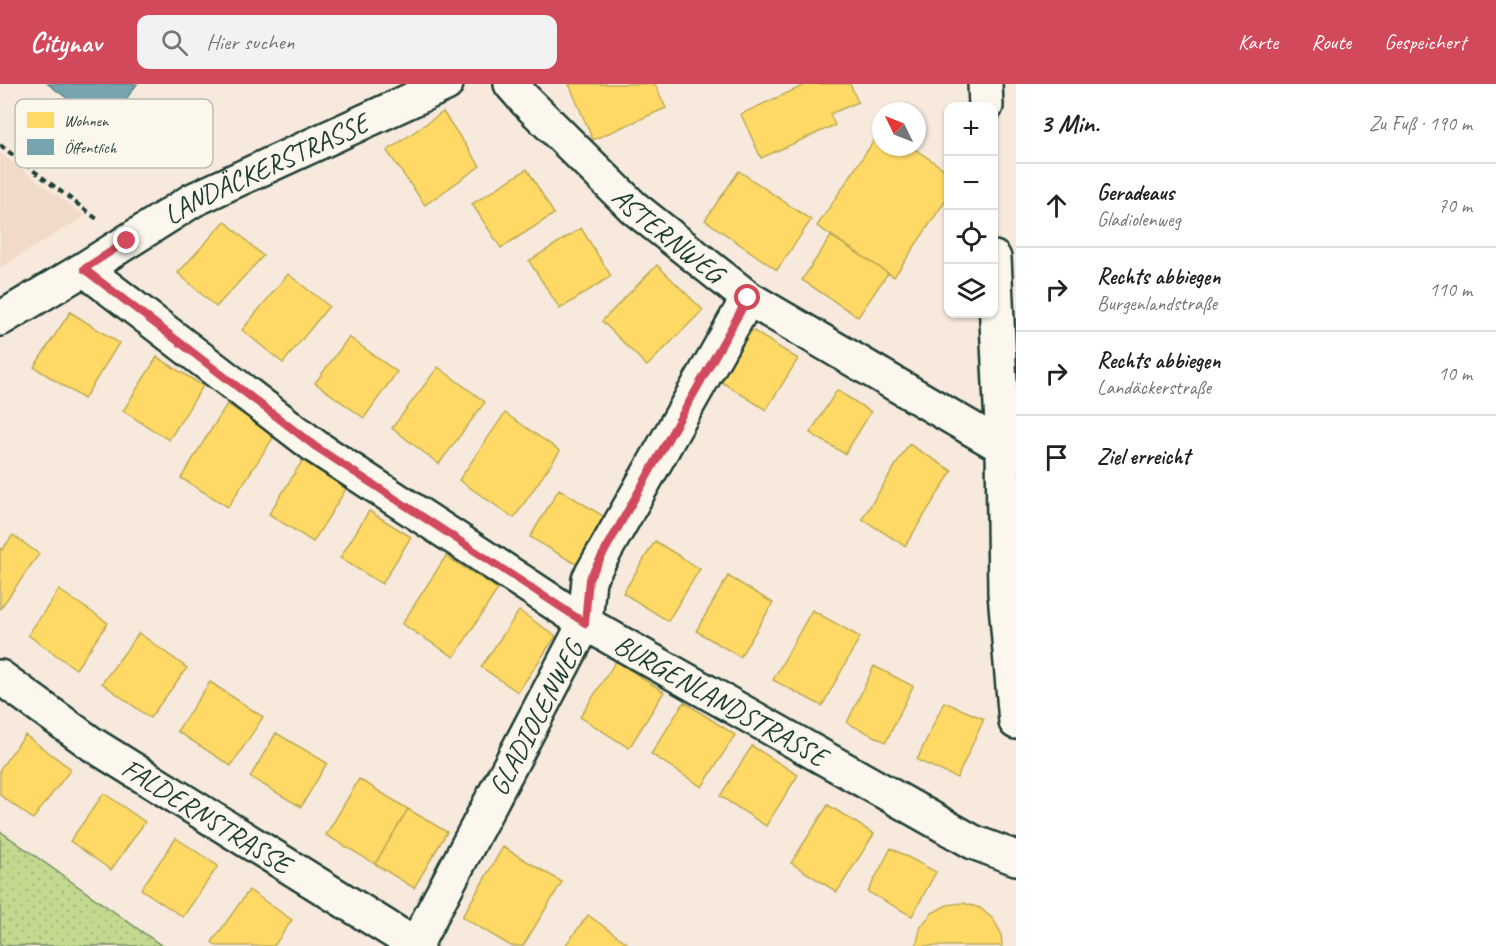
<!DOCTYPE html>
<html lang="de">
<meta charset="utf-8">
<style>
:root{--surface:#fff;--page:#f2f2f2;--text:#222;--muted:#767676;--line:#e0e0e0;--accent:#d1495b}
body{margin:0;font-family:Caveat,sans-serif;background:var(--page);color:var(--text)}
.controls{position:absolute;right:18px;top:18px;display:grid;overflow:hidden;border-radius:12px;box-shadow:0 2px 4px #0004}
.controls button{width:54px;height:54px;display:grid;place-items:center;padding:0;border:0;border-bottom:2px solid var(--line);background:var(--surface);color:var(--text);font:30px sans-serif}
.compass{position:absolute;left:872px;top:18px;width:54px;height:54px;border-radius:50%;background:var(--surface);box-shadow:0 2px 4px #0004;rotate:313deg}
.stop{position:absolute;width:18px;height:18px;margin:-14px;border:4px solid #d1495b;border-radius:50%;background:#fff}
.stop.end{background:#d1495b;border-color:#fff;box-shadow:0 2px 6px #0008}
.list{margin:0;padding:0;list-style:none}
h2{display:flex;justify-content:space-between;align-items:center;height:78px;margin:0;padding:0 24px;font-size:26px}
h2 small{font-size:20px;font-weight:400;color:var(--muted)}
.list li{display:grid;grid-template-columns:39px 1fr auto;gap:18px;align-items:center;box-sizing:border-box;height:84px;padding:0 24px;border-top:2px solid var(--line)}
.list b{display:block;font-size:22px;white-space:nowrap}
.list p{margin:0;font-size:20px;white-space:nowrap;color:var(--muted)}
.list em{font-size:20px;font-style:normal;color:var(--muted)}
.icon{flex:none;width:33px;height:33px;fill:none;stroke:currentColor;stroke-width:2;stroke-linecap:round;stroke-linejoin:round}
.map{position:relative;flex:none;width:1016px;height:862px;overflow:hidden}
header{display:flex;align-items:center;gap:36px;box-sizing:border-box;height:84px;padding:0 30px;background:var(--accent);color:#fff}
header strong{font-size:28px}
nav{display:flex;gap:33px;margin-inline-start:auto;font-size:21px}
.search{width:420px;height:54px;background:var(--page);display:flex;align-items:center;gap:15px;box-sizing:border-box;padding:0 21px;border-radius:12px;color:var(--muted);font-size:22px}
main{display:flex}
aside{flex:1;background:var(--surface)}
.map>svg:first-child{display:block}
</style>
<header>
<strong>Citynav</strong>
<div class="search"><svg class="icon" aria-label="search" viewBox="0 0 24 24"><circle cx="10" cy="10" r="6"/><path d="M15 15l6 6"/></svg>Hier suchen</div>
<nav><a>Karte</a><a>Route</a><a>Gespeichert</a></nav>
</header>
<main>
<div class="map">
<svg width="1016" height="862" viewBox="0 0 1016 862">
<defs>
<pattern id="garden-dots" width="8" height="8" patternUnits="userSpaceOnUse" patternTransform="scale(1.5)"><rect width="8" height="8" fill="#c2d98f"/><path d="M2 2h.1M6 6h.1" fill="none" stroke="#a6bb7c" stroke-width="1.8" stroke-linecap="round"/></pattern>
</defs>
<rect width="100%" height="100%" fill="#f7eadc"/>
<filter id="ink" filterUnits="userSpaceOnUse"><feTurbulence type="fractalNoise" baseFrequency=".0167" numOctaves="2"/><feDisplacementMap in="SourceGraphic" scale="12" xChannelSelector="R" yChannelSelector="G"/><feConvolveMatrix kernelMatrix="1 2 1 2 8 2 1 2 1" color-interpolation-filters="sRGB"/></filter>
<g filter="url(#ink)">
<!-- built -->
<path fill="#f2dac8" d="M0,69L85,132L0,184Z"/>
<!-- garden -->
<path fill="url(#garden-dots)" stroke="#708b62" stroke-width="1.5" d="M0,747L162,862H0Z"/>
<!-- homes -->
<path fill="#ffd966" stroke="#bcaa57" stroke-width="1.5" d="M569,0H655L666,24L593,56Z
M807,0H850L858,18L830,30L835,41L761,74L741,30Z
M443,28L480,82L425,121L387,67Z
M881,46V63H912L948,88V113L894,193L817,142Z
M527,85L554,130L501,164L472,120Z
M739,87L811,136L777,186L705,136Z
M225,137L263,172L216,223L178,189Z
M581,144L611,192L560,225L529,177Z
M831,152L888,189L858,233L802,196Z
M657,181L703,226L647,282L602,237Z
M288,190L329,222L283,279L242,246Z
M70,228L119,259L84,315L34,283Z
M752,246L798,275L766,326L720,297Z
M349,253L397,288L364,334L315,299Z
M157,273L203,302L169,356L123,327Z
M438,283L485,318L439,380L392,344Z
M837,306L871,328L845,370L810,349Z
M227,320L275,351L228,423L181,394Z
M505,329L560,367L514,434L459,396Z
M909,360L952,387L905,462L862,435Z
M304,374L348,402L313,458L269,430Z
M559,405L608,435L579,482L530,453Z
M369,427L411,453L382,500L340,474Z
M13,451L39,470L0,525V464L2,466Z
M655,457L700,485L668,537L623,509Z
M446,472L498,505L454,573L402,540Z
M728,492L773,519L740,573L696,547Z
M59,506L108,539L76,585L28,551Z
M812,526L860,553L822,622L773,596Z
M519,527L556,552L518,608L481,583Z
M139,549L187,584L150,634L102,599Z
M616,577L664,608L629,664L580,633Z
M874,582L913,602L886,658L847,639Z
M210,598L263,633L231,682L177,647Z
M684,618L735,651L702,703L651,670Z
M944,618L984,635L957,694L917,676Z
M276,649L327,679L301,723L250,693Z
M25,651L71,685L33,735L0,711V685Z
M752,662L798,691L766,742L720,712Z
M359,695L408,725L375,780L326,751Z
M104,709L145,738L111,786L70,757Z
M828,721L874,750L837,808L791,779Z
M408,725L447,748L414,804L375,780Z
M176,754L218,782L183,833L141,805Z
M503,763L562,798L523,862H511L462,833Z
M891,764L936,788L912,832L868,808Z
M249,806L292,836L274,862H217L212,858Z
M963,819L980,824L993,835L1001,849L1002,862H917V858L921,842L932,829L947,821Z
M588,831L631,862H565Z"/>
<!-- public -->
<path fill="#76a5af" stroke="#5c868a" stroke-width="1.5" d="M48,0H137L106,43Z"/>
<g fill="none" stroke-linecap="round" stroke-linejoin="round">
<!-- minor casing -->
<g stroke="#1f3d34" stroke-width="38">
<g id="minor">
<path id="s1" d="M511,0L525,16L633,123L748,214L1003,363"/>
<path d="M985,0L986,22"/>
<path d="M994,174L1003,363L1005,509L1016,638"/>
<path id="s2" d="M84,185L316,363L585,539L973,758L1016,774"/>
<path id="s3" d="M0,235L84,185L193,116L446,0"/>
<path id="s4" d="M0,593L92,660L417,862"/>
<path id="s5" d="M415,862L585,539L589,495L748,214"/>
</g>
</g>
<!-- path -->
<path stroke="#1f3d34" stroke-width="4" stroke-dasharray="6 4.5" stroke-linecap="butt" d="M0,61L97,135"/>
<!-- minor -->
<use href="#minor" stroke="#fbf7ec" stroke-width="33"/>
</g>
</g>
<g fill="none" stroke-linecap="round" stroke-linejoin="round" filter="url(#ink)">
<!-- route -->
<path stroke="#d1495b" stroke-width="8" d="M127,157L84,185L316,363L585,539L589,495L748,214"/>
</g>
<g text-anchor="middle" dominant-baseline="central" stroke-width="6" stroke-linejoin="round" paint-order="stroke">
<!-- street labels -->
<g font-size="28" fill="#1f3d34" stroke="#fbf7ec">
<text stroke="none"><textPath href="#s3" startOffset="306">LANDÄCKERSTRASSE</textPath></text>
<text stroke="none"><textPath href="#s1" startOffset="218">ASTERNWEG</textPath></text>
<text stroke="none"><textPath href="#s2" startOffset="770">BURGENLANDSTRASSE</textPath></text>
<text stroke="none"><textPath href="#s5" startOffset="258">GLADIOLENWEG</textPath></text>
<text stroke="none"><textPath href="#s4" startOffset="249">FALDERNSTRASSE</textPath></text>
</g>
</g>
<!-- legend -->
<rect x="15" y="15" width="198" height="69" rx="9" fill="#fbf7ec" stroke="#b9bfb5" stroke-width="1.5"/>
<rect x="27" y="28" width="27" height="16" fill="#ffd966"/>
<rect x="27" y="55" width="27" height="16" fill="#76a5af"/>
<g font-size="16" fill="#1f3d34">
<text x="64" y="42">Wohnen</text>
<text x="64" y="69">Öffentlich</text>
</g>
</svg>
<div class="controls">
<button>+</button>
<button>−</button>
<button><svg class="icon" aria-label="locate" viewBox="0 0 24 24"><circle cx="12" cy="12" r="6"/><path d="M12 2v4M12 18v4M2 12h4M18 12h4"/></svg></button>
<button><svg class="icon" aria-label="layers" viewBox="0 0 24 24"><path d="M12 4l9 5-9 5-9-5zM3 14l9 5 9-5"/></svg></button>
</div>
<svg class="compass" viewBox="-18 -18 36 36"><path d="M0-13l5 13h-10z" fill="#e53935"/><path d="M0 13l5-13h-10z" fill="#767676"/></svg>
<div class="stop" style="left:748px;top:214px"></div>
<div class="stop end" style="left:127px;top:157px"></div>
</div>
<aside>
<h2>3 Min.<small>Zu Fuß · 190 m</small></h2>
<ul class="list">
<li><svg class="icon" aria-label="ahead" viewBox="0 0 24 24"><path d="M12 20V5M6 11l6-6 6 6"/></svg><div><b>Geradeaus</b><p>Gladiolenweg</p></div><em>70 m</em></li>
<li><svg class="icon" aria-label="right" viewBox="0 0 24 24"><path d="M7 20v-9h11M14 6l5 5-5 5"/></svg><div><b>Rechts abbiegen</b><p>Burgenlandstraße</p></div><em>110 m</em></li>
<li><svg class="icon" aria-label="right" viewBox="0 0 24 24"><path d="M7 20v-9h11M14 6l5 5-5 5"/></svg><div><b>Rechts abbiegen</b><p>Landäckerstraße</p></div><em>10 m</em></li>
<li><svg class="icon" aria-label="arrive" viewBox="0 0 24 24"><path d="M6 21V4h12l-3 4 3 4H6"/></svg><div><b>Ziel erreicht</b></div></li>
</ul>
</aside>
</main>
